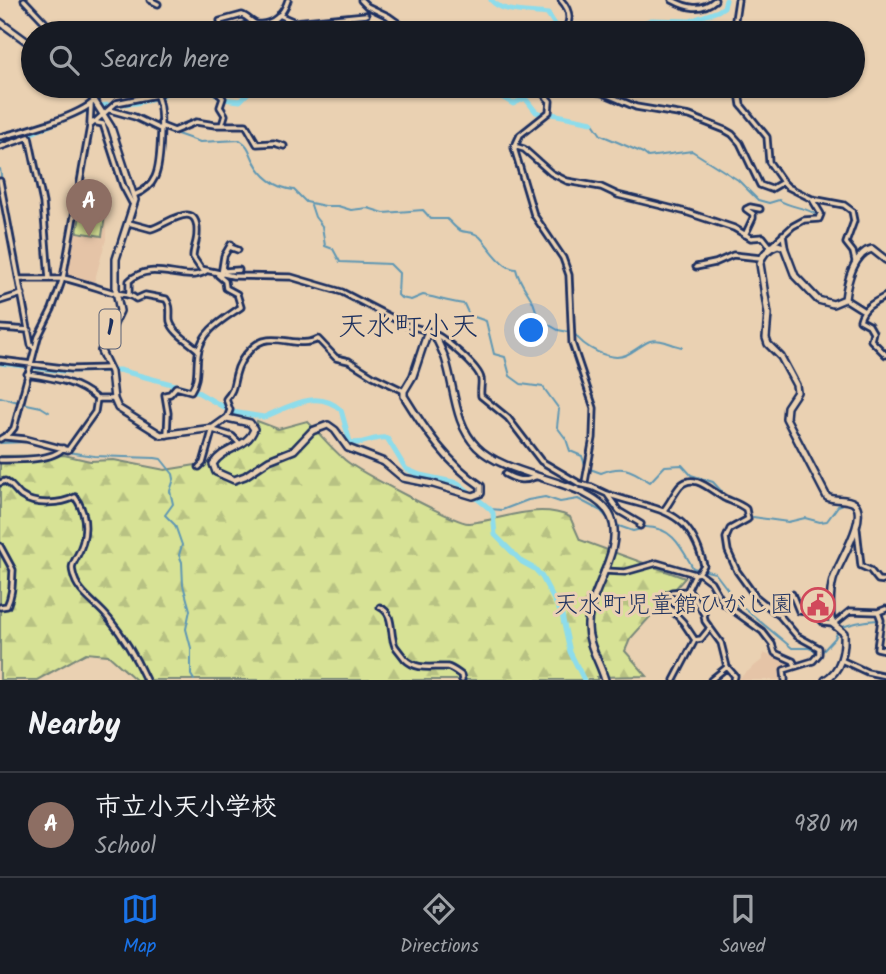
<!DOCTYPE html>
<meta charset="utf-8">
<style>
:root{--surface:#171b24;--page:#20242c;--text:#f1f3f6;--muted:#9ea1a6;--line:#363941;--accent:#1a73e8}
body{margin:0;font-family:Kalam,"Klee One",sans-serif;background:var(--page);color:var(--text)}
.you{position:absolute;left:532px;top:331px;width:24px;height:24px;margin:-18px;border:5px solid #fff;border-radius:50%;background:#1a73e8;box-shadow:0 0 0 10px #1a73e833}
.badge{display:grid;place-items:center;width:46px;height:46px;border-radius:50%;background:var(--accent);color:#fff;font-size:23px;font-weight:700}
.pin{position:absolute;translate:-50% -58px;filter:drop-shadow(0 2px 4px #0008)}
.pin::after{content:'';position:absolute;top:37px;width:24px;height:21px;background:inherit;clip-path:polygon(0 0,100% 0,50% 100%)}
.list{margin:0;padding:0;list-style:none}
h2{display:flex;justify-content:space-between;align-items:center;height:91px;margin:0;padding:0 28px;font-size:30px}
h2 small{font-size:23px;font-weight:400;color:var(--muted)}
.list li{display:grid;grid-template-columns:46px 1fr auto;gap:21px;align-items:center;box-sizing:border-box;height:105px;padding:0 28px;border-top:2px solid var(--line)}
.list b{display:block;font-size:26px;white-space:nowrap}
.list p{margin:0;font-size:23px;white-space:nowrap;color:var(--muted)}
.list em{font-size:23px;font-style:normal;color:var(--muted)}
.icon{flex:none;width:38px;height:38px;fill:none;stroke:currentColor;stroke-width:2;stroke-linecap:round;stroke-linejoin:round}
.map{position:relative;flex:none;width:886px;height:680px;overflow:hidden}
.search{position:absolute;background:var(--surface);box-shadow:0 2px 5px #0004;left:21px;right:21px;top:21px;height:77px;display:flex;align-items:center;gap:18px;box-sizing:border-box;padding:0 24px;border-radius:38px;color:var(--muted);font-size:26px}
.sheet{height:196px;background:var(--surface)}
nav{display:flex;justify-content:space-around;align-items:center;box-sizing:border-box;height:98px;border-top:2px solid var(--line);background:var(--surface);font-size:19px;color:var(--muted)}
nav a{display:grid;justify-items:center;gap:4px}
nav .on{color:var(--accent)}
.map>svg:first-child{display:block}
</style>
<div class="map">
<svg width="886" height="680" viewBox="0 0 886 680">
<defs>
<pattern id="forest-firs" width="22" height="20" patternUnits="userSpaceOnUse" patternTransform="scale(1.75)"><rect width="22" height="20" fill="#d7e295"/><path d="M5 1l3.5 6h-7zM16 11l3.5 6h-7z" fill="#b8c283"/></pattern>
</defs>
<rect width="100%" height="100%" fill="#ead1b2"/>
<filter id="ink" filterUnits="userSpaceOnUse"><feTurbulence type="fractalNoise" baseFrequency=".0143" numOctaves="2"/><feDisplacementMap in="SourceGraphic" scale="14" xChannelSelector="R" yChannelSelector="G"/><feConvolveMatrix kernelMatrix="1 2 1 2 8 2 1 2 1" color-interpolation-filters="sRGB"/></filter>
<g filter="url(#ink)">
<!-- built -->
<path fill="#e5c4a7" d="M81,190L95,193L106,216V239L94,283L92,284L64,278Z
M763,653L792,663L780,669V680H737L762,660Z"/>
<!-- forest -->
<path fill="url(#forest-firs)" stroke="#79887a" stroke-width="2" d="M257,421L278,429L307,421C319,433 331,448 345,460C358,471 457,524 469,523C503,520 537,502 570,517L580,540L685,578L630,639L625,651L647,676L597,677V680H136L108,655L86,653L37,680H0V456L64,455L90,461L114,460L165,470L208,463L232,452L251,441Z"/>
<!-- garden -->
<path fill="#d7e295" stroke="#79887a" stroke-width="2" d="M84,195L97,198L105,216L102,236L77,232Z"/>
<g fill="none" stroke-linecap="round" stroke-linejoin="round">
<!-- stream -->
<path stroke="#5f97b3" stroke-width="2" d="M592,122L601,135L643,153L648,157L692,151L738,180L758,200L769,203L779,200C792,209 807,206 818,216
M163,129L200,142L240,140C249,146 249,151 253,159C261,176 276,188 294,190L306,202L325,206H338L351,210L368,208L384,213L423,210L431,219H447C451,222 455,228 459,230C467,234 473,230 480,237C490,247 502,269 516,269C520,288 536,297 537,318L558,330L574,333C583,347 610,362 626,355C635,351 642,344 650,341C661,338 671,345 682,347
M0,169L4,195
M311,205L315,217L322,226L325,246L333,249L340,262L390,264L399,273L398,295L401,298L411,300L423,295C437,298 450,302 464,304L469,315L486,321L494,354L505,357L510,376L521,384L543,387L559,409L557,427L566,439L570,451L582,456L585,465
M0,397L18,402
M22,403L41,407L49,412
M0,443L28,442L49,447
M68,452L94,456L155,458L161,459L173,474L174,479L170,491L173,504L165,515L175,525L182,545L179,555L182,562L183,585L190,610L186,629L191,648V675L194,680
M590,469L601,473C624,464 631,470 650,482L665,466L682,465L691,475L713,482L723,493
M725,496L737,501
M737,506L744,511
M490,509L502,510L528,500L545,497L560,502L578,499L601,511L611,522
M753,517L788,522L805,518L820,522L827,521L838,506L846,503
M616,525L633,531L641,529
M645,527C673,527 681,547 693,568L715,573L728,590L736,604L744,608L792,648H809L816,651
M840,628C852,623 864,621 878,620
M823,651L835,638L838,631"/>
<!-- river -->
<path stroke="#8ddceb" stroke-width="5" d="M491,0C503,14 530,11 548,14L556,26L585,33L603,26L625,29L651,20L690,21L718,11L724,7L726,0
M209,86L219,97
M482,86L491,87L497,94L513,104L525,98L536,112L543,114
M223,99L240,101L249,92L263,86
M111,108L135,116
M552,114L592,122
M0,143L20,138L96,106L136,103L161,96L177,87L190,86
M0,363L63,371L119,370L194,390L232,412L264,417C289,407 317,388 341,410L350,442C363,446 373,436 387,438L406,469L420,475L458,483L490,509L493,513L495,535L522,562L535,569L542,577L562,615L570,652L584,680"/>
<!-- minor casing -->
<g stroke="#1b2f5e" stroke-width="9">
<path id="minor" d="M24,0L55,33
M150,0L158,4
M361,0L367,6L388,16L412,33
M672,0C687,8 701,12 715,0
M279,15L295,22L366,15
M222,33L220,21L242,15C248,17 252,23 257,24C273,26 284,13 288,0
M228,33L231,29L254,23
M305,33L309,21
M422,33L428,29L446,33
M559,33C573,25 571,11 561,0
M733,33L738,0
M212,86L223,98L220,107L225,115L222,125
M536,86L550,101L549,112L520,135L514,148L534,215L563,258L569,275L572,343L594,408L593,438L583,493
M572,86L603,93L636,107L690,116L725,130L732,134L740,143L760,185L771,189L783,182
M738,86L741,105L767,137L769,162L783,182L788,187L812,199L844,205L852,211L854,221L846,243L853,252L855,261
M156,95L173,86
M110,110L135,117L160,129
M93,122L103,124L123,186L132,203
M90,124L91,105
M161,126L174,131L196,122L215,125H246L257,144L274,143L284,146
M0,137C22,132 81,116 95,100
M514,146L524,149L551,173L567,181L601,187L618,195L686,212L734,228L751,238L763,237L770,246
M0,147L29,137L43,203L49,279
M0,181L31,345L34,348
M129,223L151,229C166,225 199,197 197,234C197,242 193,249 193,257L201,269L233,276L291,277L342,292L406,325L428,331
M783,234L785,248
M745,235L753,218V214L746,209L750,207L760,209
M230,247L238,250
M770,247L793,226L804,220L819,219L821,214L812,199
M696,267L715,263L733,255L761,258
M223,269L225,271L239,270
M221,275L224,256L231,244
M63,278C81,282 97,288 114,293C123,295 129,293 136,299L145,295L166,299C172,307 169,313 170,321C173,333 190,342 198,350
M19,279H62
M129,294V281C153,258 185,285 206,271
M886,296C875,302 863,307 860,320L869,325L873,332L871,340L886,355
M845,299L864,311
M0,301L22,294
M0,328L29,330
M435,334C445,339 479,367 481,379C482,384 480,390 481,396L508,418L541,461L580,484
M0,360L71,369L109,368
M27,374C54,378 76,381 97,399H114
M227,418L230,410L226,399C234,390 233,385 236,374C238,365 244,356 250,350C270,327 296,351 318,339L336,358L349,361L373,376L404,391
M213,430L232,436L240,444
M167,435L168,413L165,395L170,394L176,387L191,391C199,379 196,368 198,354C201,331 224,319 241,307L237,294L226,288L225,281L218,275
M5,437L26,439L68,450L95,412L97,399
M0,439L10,433L14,428L38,337L52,309L63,278L90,126L116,103L156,95C164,106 161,164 155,177C151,186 143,192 134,195
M0,460C16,460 53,461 63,448
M199,467L203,463L213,428
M505,474C516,480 523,482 535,477
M0,483L5,481C14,486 15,491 21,496C35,506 61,504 75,497C89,516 87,539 76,558C73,564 71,566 73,573C77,594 97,603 109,619C125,638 136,658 146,680
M592,487L607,494L619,511L641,524L640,526
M664,510C670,503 674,493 680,486C695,471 713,493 726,499C733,502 740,504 746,509L748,519L730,529L726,538L728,551L737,571L755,596L780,616L797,636L819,648V654L813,661L784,670L785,680
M857,529L861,566L870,570L878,580L886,581
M0,546L13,570C12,583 13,593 7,606L0,607
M604,571L625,572L657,563L695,574L699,573L704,565C688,505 658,512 607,494
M699,573L711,582L723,603L762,631L772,644L775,653L793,661L795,665
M689,590L704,614L705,621L721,643L727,667L735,676L734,680
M792,594L799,611L815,613L824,623L833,624
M380,607C395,614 389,633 395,646C398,650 402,655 405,659C417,671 432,666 447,667C452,668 458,673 461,675L462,680
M878,612L881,620L877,648L886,650
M834,624L850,611L878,612L886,609
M695,640L683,622L664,602L663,597L672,592L687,591L695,574
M841,660L867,672L886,676
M674,680L695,640L701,639L710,628
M711,680L727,667"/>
</g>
<!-- major casing -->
<g stroke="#1b2f5e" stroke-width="10">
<path id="major" d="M0,22L33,46
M85,86L111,127L135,200L116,259V291L120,311L101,351L111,372L114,399L118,408L161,435L213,428L227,418L250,423L254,429C248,448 223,447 213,464L216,472L234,480L245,476L269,460L294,450L312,431L328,425L335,430L348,448L384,462L403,478L433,484L473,496L481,493V486C448,464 425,430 404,396V391L413,376L428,331L434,334C438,342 442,350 445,358C455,388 454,424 477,447C508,479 595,480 611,517C625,549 589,591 588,624C587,644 600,662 605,680
M825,680C841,671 845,651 844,633L833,624L831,619C830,607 830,591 833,580C837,565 870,516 854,503C846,498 835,501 827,497L786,418L787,407L797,392L796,385L781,357L768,344L766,338L768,314L760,264C762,254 769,248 778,245L784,247L795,276L818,300L833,304L845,299C847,282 854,253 872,249L886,260"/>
</g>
<!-- minor -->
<use href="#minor" stroke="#ead1b2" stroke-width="3.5"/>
<!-- major -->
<use href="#major" stroke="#ead1b2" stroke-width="5"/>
<!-- minor-bridge casing -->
<g stroke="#1b2f5e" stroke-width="9" stroke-linecap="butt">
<path id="minor-bridge" d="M580,484L592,487"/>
</g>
<!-- minor-bridge -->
<use href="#minor-bridge" stroke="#ead1b2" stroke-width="3.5"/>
</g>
</g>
<!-- icons -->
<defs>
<g id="civic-ring" transform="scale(1.75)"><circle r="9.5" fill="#ead1b2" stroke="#d1495b" stroke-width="1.5"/><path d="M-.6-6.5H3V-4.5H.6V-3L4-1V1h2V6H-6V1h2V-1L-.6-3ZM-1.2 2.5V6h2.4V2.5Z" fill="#d1495b"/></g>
</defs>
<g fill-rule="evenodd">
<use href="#civic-ring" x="818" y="605"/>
</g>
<g text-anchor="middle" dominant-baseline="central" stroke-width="6" stroke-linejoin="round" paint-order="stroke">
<!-- shield labels -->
<rect fill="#ead1b2" stroke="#596077" stroke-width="2" x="99.5" y="309.5" width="21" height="39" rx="5"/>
<g font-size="23" font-weight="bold" fill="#1b2f5e">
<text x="110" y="329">1</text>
</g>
<!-- poi labels -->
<g font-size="24" fill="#1b2f5e" stroke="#ead1b2" text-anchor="end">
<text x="794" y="605">天水町児童館ひがし園</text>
</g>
<!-- quarter labels -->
<g font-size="28" fill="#1b2f5e" stroke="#ead1b2">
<text x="408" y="327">天水町小天</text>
</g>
</g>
</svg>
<div class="you"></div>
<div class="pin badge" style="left:89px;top:237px;background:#8d6e63">A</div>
<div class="search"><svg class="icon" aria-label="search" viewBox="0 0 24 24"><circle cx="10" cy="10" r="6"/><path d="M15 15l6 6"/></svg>Search here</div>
</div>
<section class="sheet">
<h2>Nearby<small></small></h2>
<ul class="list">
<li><span class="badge" style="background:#8d6e63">A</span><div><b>市立小天小学校</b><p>School</p></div><em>980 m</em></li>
</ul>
</section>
<nav>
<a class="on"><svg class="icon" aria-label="map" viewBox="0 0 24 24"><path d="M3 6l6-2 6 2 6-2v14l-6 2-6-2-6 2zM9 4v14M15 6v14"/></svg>Map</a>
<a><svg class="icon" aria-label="directions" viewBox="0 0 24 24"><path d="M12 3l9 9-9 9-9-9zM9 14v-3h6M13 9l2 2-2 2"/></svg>Directions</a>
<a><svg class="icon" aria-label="saved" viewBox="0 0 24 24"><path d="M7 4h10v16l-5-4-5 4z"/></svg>Saved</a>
</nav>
